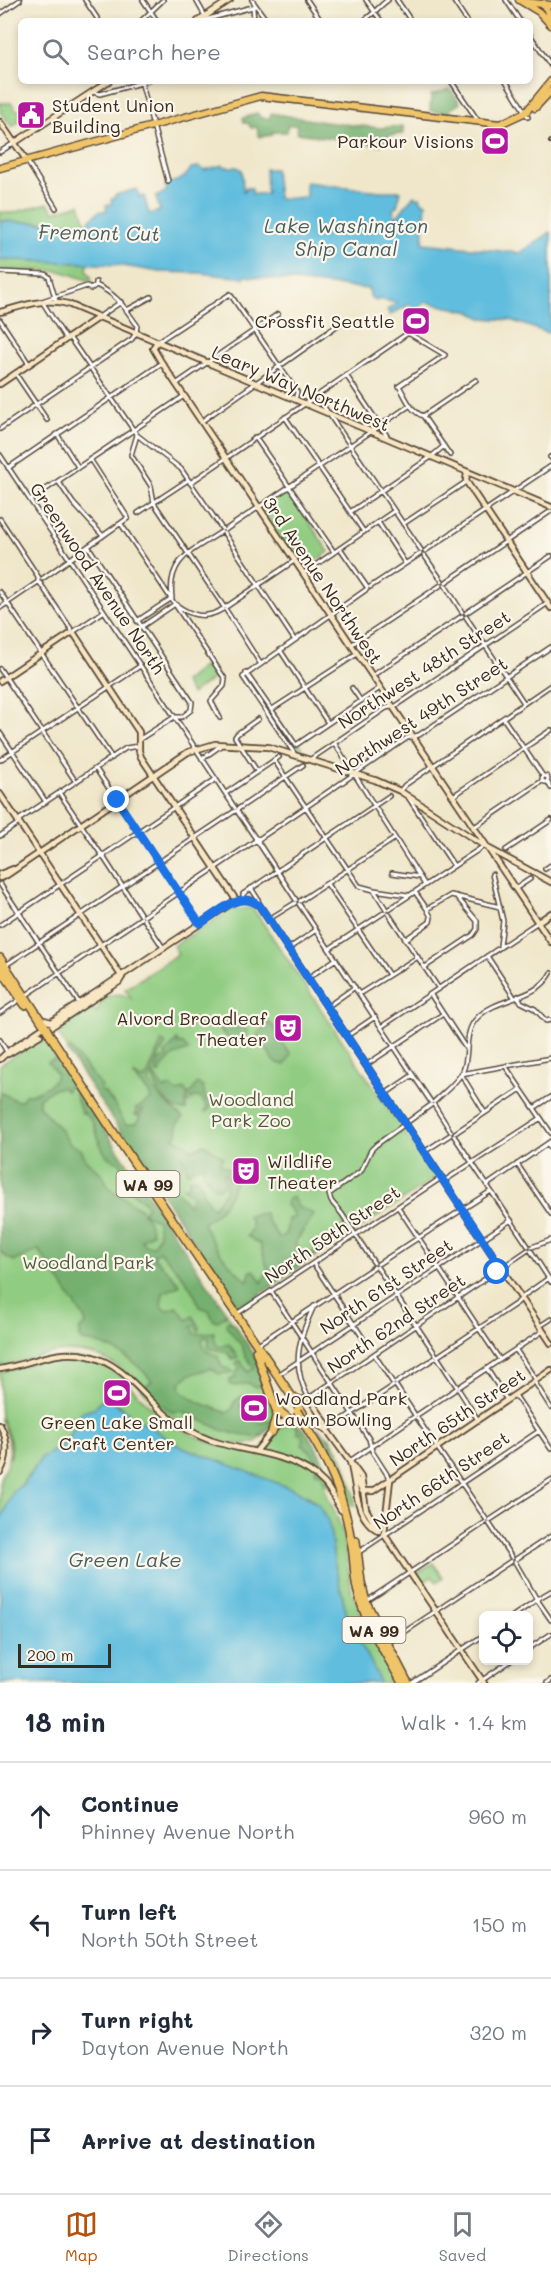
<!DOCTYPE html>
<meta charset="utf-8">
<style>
:root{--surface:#fff;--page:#f6f6f7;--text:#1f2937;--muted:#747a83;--line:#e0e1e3;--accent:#b45309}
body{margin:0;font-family:Mali,sans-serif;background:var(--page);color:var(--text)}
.controls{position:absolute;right:18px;bottom:18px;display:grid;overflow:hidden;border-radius:9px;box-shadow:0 3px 9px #0003}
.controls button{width:54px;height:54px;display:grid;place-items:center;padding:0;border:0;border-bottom:2px solid var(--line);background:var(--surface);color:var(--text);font:30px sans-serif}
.scale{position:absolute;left:18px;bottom:15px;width:93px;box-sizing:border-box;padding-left:6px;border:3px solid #3b2a1e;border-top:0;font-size:16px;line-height:21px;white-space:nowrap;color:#3b2a1e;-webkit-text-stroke:4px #fbf7ec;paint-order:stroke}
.stop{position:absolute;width:18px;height:18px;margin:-14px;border:4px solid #1a73e8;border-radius:50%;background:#fff}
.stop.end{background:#1a73e8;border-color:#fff;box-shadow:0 2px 6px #0008}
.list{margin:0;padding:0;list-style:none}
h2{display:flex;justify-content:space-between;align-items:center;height:78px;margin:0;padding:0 24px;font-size:26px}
h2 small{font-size:20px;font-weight:400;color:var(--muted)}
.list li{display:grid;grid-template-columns:39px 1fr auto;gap:18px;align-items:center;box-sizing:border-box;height:108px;padding:0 24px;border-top:2px solid var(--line)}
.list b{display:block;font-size:22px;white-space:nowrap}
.list p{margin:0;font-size:20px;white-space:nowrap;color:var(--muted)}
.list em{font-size:20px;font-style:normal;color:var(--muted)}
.icon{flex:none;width:33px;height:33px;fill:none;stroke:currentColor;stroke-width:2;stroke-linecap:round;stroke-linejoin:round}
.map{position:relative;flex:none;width:551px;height:1683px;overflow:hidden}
.search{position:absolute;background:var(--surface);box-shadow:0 3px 9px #0003;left:18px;right:18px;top:18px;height:66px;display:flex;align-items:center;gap:15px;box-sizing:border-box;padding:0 21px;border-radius:9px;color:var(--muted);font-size:22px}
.sheet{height:510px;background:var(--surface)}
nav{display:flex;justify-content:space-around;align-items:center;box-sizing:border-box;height:84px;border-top:2px solid var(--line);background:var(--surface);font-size:16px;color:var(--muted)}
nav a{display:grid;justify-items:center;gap:3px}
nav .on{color:var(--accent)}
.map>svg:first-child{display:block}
</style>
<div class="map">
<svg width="551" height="1683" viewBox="0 0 551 1683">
<rect width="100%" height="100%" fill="#fbf7ec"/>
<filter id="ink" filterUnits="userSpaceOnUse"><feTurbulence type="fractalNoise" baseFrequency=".0167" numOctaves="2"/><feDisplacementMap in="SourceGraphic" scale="12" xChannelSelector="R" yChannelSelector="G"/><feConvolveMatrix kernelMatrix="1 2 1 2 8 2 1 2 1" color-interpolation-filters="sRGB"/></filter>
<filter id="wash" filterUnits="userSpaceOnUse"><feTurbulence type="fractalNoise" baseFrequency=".008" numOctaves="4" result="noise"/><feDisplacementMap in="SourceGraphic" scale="24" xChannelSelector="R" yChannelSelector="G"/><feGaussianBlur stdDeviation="1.35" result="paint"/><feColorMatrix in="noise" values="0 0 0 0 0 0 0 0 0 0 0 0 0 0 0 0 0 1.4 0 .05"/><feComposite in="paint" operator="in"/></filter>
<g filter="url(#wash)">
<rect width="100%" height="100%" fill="#f0e7cb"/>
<!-- green -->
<path fill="#90cc81" stroke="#667b50" stroke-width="1.5" d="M0,103H12L16,110H20L18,122L12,127L1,113Z
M48,203L54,212L80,204L86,224L0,221V212L12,213Z
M0,259L88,263L87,270L92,279L91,281L60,271L0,270Z
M287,489L329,552L302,570L260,508Z
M209,665L217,676L191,694L184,682L204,666Z
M247,678L249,679L293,744H300L305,753L292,748Z
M252,907L435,1178L350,1235L344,1227L338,1236L245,1297L96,1091L56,1031L92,1006L97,1013C100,995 115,990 131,998L125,989L178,954L173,946L234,908L236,910Z
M42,1037L255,1356C258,1366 260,1376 264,1386C267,1395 274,1403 274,1412C275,1422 269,1429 263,1436C244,1459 187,1428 168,1414C142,1394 127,1365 94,1355C57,1344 35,1361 0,1366V1065Z
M71,1357C121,1361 129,1392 164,1418C195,1441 223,1446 258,1454C267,1443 279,1419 297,1425L323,1469L325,1490L342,1529L352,1592L375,1644L396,1683H380L370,1660L355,1634L347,1615L334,1561L330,1529L322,1510L310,1497L175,1444L128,1416L126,1414L128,1412L117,1403L100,1401L94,1409L78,1416C74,1443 52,1452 34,1469C24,1478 5,1509 0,1521V1478L7,1466L10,1449L7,1432L0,1418C8,1432 10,1444 10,1459C15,1444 6,1431 1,1417C0,1407 0,1384 0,1372L48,1359Z
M328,1436C346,1456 350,1479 356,1505L352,1506L346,1490L348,1491L343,1467Z
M433,1563L443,1577L437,1582L432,1576L422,1583L416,1574Z"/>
<!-- forest -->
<path fill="#74b06f" stroke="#586d46" stroke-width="1.5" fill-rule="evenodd" d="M450,89L460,103L451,109L450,113L430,111L431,95Z
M257,113L261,118H270L271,113L324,122L380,128L403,126V134L390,135L380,145L297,133V125H288L286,132H272V135L259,137L257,127L251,128L248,123H244L243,118Z
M225,1020C234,1021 241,1024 248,1031L247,1035L238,1043L231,1041L220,1030L221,1024Z
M268,1022C281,1030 280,1044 291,1054L285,1065L275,1062L257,1035Z
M177,1040L178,1044L182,1043L189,1050C177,1053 163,1061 160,1074L156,1072L159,1060L166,1057L165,1054Z
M162,1041L166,1044L155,1063L149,1083L158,1095L183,1118L178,1123L177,1134L174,1138L187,1144L193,1150L204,1144L223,1157L220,1164L235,1171L224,1173L225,1183L222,1187L216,1188L206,1178L210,1176H206L203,1174L204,1166L192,1168L189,1173L186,1171V1161L182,1155C187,1167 178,1171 170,1179L154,1170L161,1179L175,1183V1188L188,1205L193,1196L183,1187L189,1185V1179L197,1178L203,1188L202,1192L212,1208C221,1198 230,1188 227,1175L232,1176L236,1173C233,1196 222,1211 203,1223C213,1246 229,1266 248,1281L250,1272L254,1270L262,1283L268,1270L260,1244L247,1236C253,1227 253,1223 247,1215L265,1213L266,1219L279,1238L286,1233L288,1219L294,1218L293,1213L286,1205L288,1199L293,1197L298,1207L314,1214L295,1243L301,1252L295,1264L338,1236L345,1227L349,1233L239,1309L67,1051L70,1048L102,1087L100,1089L102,1092H104L114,1104L126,1125L137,1123L143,1109L140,1110L138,1116L135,1115L136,1109L151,1099L149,1093L133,1075L143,1079L147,1076Z
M57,1058L226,1312L225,1316L218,1321L213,1320L209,1310L199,1307C194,1286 174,1266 159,1251L153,1256L180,1284C175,1290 169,1289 163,1293L161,1305L163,1309L168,1310L177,1307L187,1320L193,1316L200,1328L199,1331L195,1326L192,1327L195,1334L214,1332L215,1342L219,1347L229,1344L238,1357L233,1359L226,1352L208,1348L209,1338L204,1337L202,1341L205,1350C218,1358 216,1350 222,1367L230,1369L232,1372L219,1374L211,1368L189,1375L180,1383L181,1390L198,1402L227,1413L232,1410L234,1402L242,1396L246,1402L241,1406L252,1421L254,1419L261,1423L274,1420L265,1434L255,1437L239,1435L222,1430L182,1411L172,1412L153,1398L145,1386L152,1381C135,1360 111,1344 83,1341L80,1338V1329L86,1324L84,1318L39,1250L14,1261L6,1257L0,1251V1092L17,1101L22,1100L25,1095C37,1093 51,1087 57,1075L48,1062ZM68,1086L73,1088L81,1112C99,1120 95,1143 107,1156C111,1160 116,1160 120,1162C122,1171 126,1183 133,1191C137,1197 143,1199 147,1206L144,1211L146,1215L157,1220L159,1234L153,1246L146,1245L141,1240L152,1233L149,1222L141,1209L110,1189L102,1174L86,1160L81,1149L70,1144L60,1129L39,1106V1098L53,1089L62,1087L67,1091Z
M153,1073L163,1089L172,1087L177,1092L184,1089L187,1094L192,1092L197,1083L203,1087L206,1100L212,1103L211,1107L205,1113L207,1107L201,1098L193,1097L192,1100L188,1096L187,1099L190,1103L186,1101V1110C171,1113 152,1087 153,1073Z
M227,1321L233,1323L255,1356L264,1386L253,1387L249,1383L235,1386L230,1384V1380L236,1377L235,1374L240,1368L236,1364L238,1361H240L248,1372L254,1368L245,1355L242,1346L226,1326Z
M296,1424C311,1428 328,1473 334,1487L331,1488L322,1478V1472L317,1473L315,1470L318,1465L311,1452L302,1445L304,1440L301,1433L298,1434Z
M318,1429C335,1438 344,1471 350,1488L348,1491Z"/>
<!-- water -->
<path fill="#60bdde" stroke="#4e747e" stroke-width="1.5" d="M223,165L225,167H237L242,170L243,191H245V188H252V194H267L265,169H275L278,199L306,197V182L380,191H401L397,206L393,210L396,218L414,195L417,198L420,197L422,202L426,203L423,243L520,253L551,232V332L548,333L510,320L482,318L471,312L426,302L415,310L410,304L390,315L387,310L397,303L378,299L377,301C369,299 370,295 369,289L245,276L244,278L200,273L160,272L117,265L0,259V221L85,225L98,212L107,210L106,205L112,204L111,199L115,198V195L137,189L139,197L144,196L149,214L160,211L156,197L167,191L165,184C177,181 185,180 191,168L200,167L204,170Z
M108,1399L128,1412V1415L143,1422L175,1444L298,1491L318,1504L327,1518L330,1529L334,1561L347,1615L355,1634L370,1660L380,1683H0V1521L14,1490L23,1485L42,1457L63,1446L69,1440L78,1416L83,1411L94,1409L100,1401Z"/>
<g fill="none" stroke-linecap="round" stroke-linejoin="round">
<!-- stream -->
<path stroke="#60bdde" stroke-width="1.5" d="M154,13L159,21"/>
</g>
</g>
<g filter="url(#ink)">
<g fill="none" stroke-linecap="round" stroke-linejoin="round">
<!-- street casing -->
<g stroke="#564638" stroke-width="6">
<path id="street" d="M85,0L99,21
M143,0L157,21
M196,0L205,16
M252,0L267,21
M307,0L321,21
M366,0L381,21
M397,0L411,21
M453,0L467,21
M506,0L520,21
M253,8L254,21
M0,14L20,0
M141,21L163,0
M201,21L256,6
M363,21C373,15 378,7 388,0
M530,35L551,66
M141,81L168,181
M451,81L479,122
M506,81L528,117
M93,92L100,94L148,81
M0,152L14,143
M27,161L56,208
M0,272L45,274L49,277L56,301
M42,301L87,286L91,289L96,285
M43,303L66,339
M127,310L151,297
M99,317L121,302
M0,320L29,364
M69,337L137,435L131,455L151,486L154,503L224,607
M159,341L230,294L297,392L295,400
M15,373L47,420
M346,375L389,439
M176,384L278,314
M316,395L421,550
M423,416L476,380
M285,417L364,532
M202,421L345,320
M0,429L132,339L136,333L137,325C124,307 118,295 96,285V282
M57,434L78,467
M137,435L181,469L222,529
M255,437L334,552
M0,455L174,716
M550,457L551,458
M8,468L162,363
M58,481L73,503L103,536
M190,483L408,333L445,355L399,386C406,397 410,411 423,416L450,455
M30,500L184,396
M350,512L431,457L444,446
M138,513L188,480
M0,519L39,578
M378,522L405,563
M121,524L225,679L224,686L211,701L220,718
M403,524L466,482
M225,530L409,406
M224,533L294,639
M88,546L192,702L191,710L182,717H176
M340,548L367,587
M425,551L551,466
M424,555L442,581
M304,573L394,511
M42,579L128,518L90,459
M446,582L551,511
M40,583L73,632L103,612
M445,585L462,612
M370,587L420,554
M0,592L112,758
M226,607L294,561
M0,608L38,582V579
M226,610L260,663
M466,613L551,556
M466,617L524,703
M137,621L172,598C167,558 193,551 221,532
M141,627L175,604C191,616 205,620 223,609
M351,645L441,585
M280,650L328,723
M0,669L76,782
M246,673L296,745L380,688
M372,676L462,616
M352,688L361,701
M271,710L357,654
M503,718L543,776
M176,719L235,808
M0,733L46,802
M140,739L173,718
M335,744L425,885
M294,753L243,677L367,589
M202,759L223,744
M311,759L386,708L396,706L548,603
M0,760L140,666
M274,760L359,886L374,890L386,909
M96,769L200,924
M257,771L235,737L237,734L258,719
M542 779a3 3 0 1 1 6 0a3 3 0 1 1-6 0Z
M547,781L551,788
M400,791L405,785L551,685
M226,793L279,757
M60,794L101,854
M453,796L551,730
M408,797L454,866
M238,809L303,765
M237,811L256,839
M473,828L542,781
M0,836L19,823L20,819L126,748L139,746
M259,839L407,738L419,735L551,647
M258,842L296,900
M506,850L551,820
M105,854L216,779
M104,858L141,915
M545,869L551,865
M392,873L420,877
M492,874L503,921L500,946
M0,884L79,1003
M327,884L389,975
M251,888L258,899L259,905
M515,889L530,879
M374,890L408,895
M415,892L427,909
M243,899V894L389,796
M300,901L394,839
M299,904L431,1102
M389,909L484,846
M388,913L439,989
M144,916L255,841L258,842L259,839L256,838L255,841
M144,919L164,949
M269,919L295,903
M0,925L101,857L104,858L105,855L102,854L101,857
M406,939L430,922L431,917L427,909L451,895L500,907
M288,949L316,930
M329,949L385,912
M487,956L514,997
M6,965L235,811
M425,967L473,935L477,929V921L456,896
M308,978L336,959
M359,994L418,957
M431,995L465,1047
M25,996L141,918
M518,996L521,1002L535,1009L546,1021L551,1020
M327,1007L355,987
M0,1013L19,1000
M381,1027L538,922
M347,1036L375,1017
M0,1040L7,1052
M366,1065L443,1014
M506,1067L551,1133
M461,1074L551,1058
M461,1074L485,1113
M385,1094L413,1075
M434,1102C443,1093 457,1083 463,1071C470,1055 463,1032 477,1018C498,996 536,1001 551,973
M434,1105L451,1132
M534,1108L551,1097
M455,1133L521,1089
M454,1136L528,1246
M548,1144L551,1149
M424,1152L450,1135
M517,1164L551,1214
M444,1181L541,1118
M487,1185L551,1141
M398,1207L500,1360
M532,1247L551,1240
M531,1251L551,1282
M313,1263L365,1341
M374,1263L342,1214L331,1201L329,1194L361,1171L371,1150L376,1145L431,1105
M378,1264L491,1191
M377,1267L436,1355
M271,1291L369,1439L372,1451L390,1479
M314,1306C299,1338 290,1365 309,1398L528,1250
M238,1313L441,1178
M540,1326L551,1319
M258,1344L374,1267
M516,1350L536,1380
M374,1354L393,1383
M438,1356L517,1303L526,1294L549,1278
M438,1358L457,1387
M487,1369L507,1400
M278,1375L511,1220
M534,1381L551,1408
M396,1383L435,1358
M396,1386L415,1415
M459,1387L543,1331
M459,1390L478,1420
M515,1395L551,1449
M417,1415L456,1389
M417,1418L486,1519
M327,1430L393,1386
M350,1461L414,1417
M490,1520L551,1480
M489,1523L512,1558
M359,1552L539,1431
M516,1559L551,1536
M515,1562L536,1598
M539,1598L551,1591
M367,1601L486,1522
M538,1601L551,1620
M513,1616L535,1601L536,1598H539L538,1601H535
M388,1643L511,1561
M528,1649L551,1634
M412,1683L484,1635
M478,1683L512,1660
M547,1683L551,1680"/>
</g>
<!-- secondary casing -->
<g stroke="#564638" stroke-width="8">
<path id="secondary" d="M198,21L230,0
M0,122L27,161
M14,143L109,81
M0,312C23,306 45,297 68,304L551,507
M157,342L153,348L160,360L551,942
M0,384L99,317
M467,472L466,481L551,608
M0,681L73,632L139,732V751L141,757L236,900
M0,794L122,977
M0,874L13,869
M0,878L7,875L188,752L215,744L268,747L375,780L400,791L486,847L551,882
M538,922L551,913
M41,1019L51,1022L233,902C242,898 252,899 259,905L402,1119
M51,1027L119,982L122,977
M8,1054L40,1035
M0,1059L11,1049L41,1029
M407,1126L551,1343
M0,1369C31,1364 56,1348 89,1356C128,1365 146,1403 178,1424C191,1432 204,1439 219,1443C255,1454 296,1454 324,1483C331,1490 335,1501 341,1510L344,1511
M309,1398L326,1423L327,1430L361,1477L366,1509L378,1530
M0,1425C8,1440 9,1457 0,1472
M257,1450C273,1433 277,1414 305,1421C313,1423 320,1425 327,1430
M350,1462C357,1486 354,1518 379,1531
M354,1474L362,1491H373L551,1370
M390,1480L384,1534L484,1683"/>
</g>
<!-- primary casing -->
<g stroke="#564638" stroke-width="9">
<path id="primary" d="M519,0L539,12L551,25
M525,2L551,5
M544,3L551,20
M535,108L551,91
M0,168L261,96L500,124L526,112L551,81"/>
</g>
<!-- highway casing -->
<g stroke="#564638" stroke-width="10">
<path id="highway" d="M0,958L46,1028
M0,968L25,1005
M50,1035L114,1133L303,1413
M256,1351L277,1413L272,1432
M295,1398L302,1401L309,1398
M277,1409L289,1419
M308,1430C330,1464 345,1501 351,1541C355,1559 353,1578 359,1596C367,1627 387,1655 402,1683
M356,1541L361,1582L366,1602L408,1683"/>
</g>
<!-- street -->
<use href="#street" stroke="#fff" stroke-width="3"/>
<!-- secondary -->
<use href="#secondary" stroke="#f9e7c3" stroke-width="4.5"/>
<!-- primary -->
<use href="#primary" stroke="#f0c469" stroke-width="6"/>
<!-- highway -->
<use href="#highway" stroke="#f0c469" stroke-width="7"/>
<!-- rail casing -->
<g stroke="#3b2a1e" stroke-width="4">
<path id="rail" d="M550,142L551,141"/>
</g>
<!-- rail -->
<use href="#rail" stroke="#fbf7ec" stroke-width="1.5" stroke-dasharray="4.5" stroke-linecap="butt"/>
<!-- secondary-bridge casing -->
<g stroke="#564638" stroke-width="8" stroke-linecap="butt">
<path id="secondary-bridge" d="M402,1119L407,1126"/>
</g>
<!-- highway-bridge casing -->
<g stroke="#564638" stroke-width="10" stroke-linecap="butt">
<path id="highway-bridge" d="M46,1028L50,1035
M297,1411L308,1430"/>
</g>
<!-- secondary-bridge -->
<use href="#secondary-bridge" stroke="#f9e7c3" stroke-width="4.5"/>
<!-- highway-bridge -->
<use href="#highway-bridge" stroke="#f0c469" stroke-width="7"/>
</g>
</g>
<g fill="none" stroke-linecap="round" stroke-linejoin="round" filter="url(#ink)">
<!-- route -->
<path stroke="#1a73e8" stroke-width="8" d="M117,800L200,924C217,913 239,890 259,905L499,1264L502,1269L497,1272"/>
</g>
<!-- icons -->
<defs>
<g id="civic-square" transform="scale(1.5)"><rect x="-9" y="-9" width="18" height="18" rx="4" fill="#b5179e" stroke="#fbf7ec"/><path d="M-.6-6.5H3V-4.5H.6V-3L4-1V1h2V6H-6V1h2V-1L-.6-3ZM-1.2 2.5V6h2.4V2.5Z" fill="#fff"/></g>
<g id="stadium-square" transform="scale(1.5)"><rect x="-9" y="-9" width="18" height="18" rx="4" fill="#b5179e" stroke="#fbf7ec"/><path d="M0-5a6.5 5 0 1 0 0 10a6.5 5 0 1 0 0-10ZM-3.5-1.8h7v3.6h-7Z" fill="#fff"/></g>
<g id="theatre-square" transform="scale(1.5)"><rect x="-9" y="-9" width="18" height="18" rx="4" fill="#b5179e" stroke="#fbf7ec"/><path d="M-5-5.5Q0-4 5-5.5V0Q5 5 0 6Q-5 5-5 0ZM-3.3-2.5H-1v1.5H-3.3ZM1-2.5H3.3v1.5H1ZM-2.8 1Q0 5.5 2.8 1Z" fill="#fff"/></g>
</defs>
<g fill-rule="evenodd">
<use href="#civic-square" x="31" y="115"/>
<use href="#stadium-square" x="495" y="141"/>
<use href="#stadium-square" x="416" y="321"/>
<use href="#theatre-square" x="288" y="1028"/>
<use href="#theatre-square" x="246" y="1171"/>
<use href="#stadium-square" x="117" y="1393"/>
<use href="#stadium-square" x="254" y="1408"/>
</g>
<g text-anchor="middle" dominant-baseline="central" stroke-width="4.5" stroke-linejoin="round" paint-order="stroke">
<!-- shield labels -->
<g fill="#fbf7ec" stroke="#75685c" stroke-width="1.5">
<rect x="116.5" y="1171" width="63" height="26" rx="4.5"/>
<rect x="342.5" y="1617" width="63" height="26" rx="4.5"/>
</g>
<g font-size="16" font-weight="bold" fill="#3b2a1e">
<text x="148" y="1184">WA 99</text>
<text x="374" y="1630">WA 99</text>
</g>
<!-- poi labels -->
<g font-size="18" fill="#3b2a1e" stroke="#fbf7ec" text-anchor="start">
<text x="52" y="105">Student Union<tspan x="52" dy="21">Building</tspan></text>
<text x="474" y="141" text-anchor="end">Parkour Visions</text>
<text x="395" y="321" text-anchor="end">Crossfit Seattle</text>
<text x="267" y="1018" text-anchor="end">Alvord Broadleaf<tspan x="267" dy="21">Theater</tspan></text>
<text x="267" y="1161">Wildlife<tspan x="267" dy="21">Theater</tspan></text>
<text x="275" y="1398">Woodland Park<tspan x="275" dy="21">Lawn Bowling</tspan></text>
<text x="117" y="1422" text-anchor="middle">Green Lake Small<tspan x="117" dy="21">Craft Center</tspan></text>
</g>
<!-- street labels -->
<g font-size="18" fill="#3b2a1e" stroke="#fbf7ec">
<text transform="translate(301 388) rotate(23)">Leary Way Northwest</text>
<text transform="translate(98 578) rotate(56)">Greenwood Avenue North</text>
<text transform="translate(323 580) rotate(56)">3rd Avenue Northwest</text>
<text transform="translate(424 669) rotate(-33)">Northwest 48th Street</text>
<text transform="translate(421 716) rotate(-33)">Northwest 49th Street</text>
<text transform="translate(332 1234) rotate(-34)">North 59th Street</text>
<text transform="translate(386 1286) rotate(-34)">North 61st Street</text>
<text transform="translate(396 1323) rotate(-34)">North 62nd Street</text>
<text transform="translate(457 1417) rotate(-34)">North 65th Street</text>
<text transform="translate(441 1480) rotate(-34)">North 66th Street</text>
</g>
<!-- park labels -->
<g font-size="18" fill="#545b3c" stroke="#fbf7ec">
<text x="251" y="1099">Woodland<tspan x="251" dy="21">Park Zoo</tspan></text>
<text x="88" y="1262">Woodland Park</text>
</g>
<!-- water labels -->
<g font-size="20" font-style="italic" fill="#485d61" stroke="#fbf7ec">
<text x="346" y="225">Lake Washington<tspan x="346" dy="23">Ship Canal</tspan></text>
<text transform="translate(99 232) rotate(1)">Fremont Cut</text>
<text x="125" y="1559">Green Lake</text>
</g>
</g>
</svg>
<div class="controls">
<button><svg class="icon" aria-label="locate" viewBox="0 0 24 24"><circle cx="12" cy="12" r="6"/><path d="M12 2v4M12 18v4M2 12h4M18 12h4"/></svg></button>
</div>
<div class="scale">200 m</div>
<div class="stop" style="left:497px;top:1272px"></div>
<div class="stop end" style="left:117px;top:800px"></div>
<div class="search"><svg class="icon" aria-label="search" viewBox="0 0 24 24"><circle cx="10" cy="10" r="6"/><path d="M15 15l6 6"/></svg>Search here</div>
</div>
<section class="sheet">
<h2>18 min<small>Walk · 1.4 km</small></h2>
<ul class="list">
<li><svg class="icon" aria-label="ahead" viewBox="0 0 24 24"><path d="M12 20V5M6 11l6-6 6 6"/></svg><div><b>Continue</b><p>Phinney Avenue North</p></div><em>960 m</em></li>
<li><svg class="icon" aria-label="left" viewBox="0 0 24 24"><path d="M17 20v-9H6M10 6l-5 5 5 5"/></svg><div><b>Turn left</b><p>North 50th Street</p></div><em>150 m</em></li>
<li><svg class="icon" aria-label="right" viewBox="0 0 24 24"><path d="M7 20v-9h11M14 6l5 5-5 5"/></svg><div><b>Turn right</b><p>Dayton Avenue North</p></div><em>320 m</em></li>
<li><svg class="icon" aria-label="arrive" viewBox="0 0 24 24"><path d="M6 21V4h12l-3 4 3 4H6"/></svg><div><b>Arrive at destination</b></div></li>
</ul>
</section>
<nav>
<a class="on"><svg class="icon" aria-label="map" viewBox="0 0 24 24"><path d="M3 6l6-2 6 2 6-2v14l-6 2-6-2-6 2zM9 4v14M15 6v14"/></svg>Map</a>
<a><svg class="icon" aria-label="directions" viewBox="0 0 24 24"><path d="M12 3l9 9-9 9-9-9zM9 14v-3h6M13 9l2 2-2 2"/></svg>Directions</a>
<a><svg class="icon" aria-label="saved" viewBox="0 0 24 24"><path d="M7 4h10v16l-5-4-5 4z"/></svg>Saved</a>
</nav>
